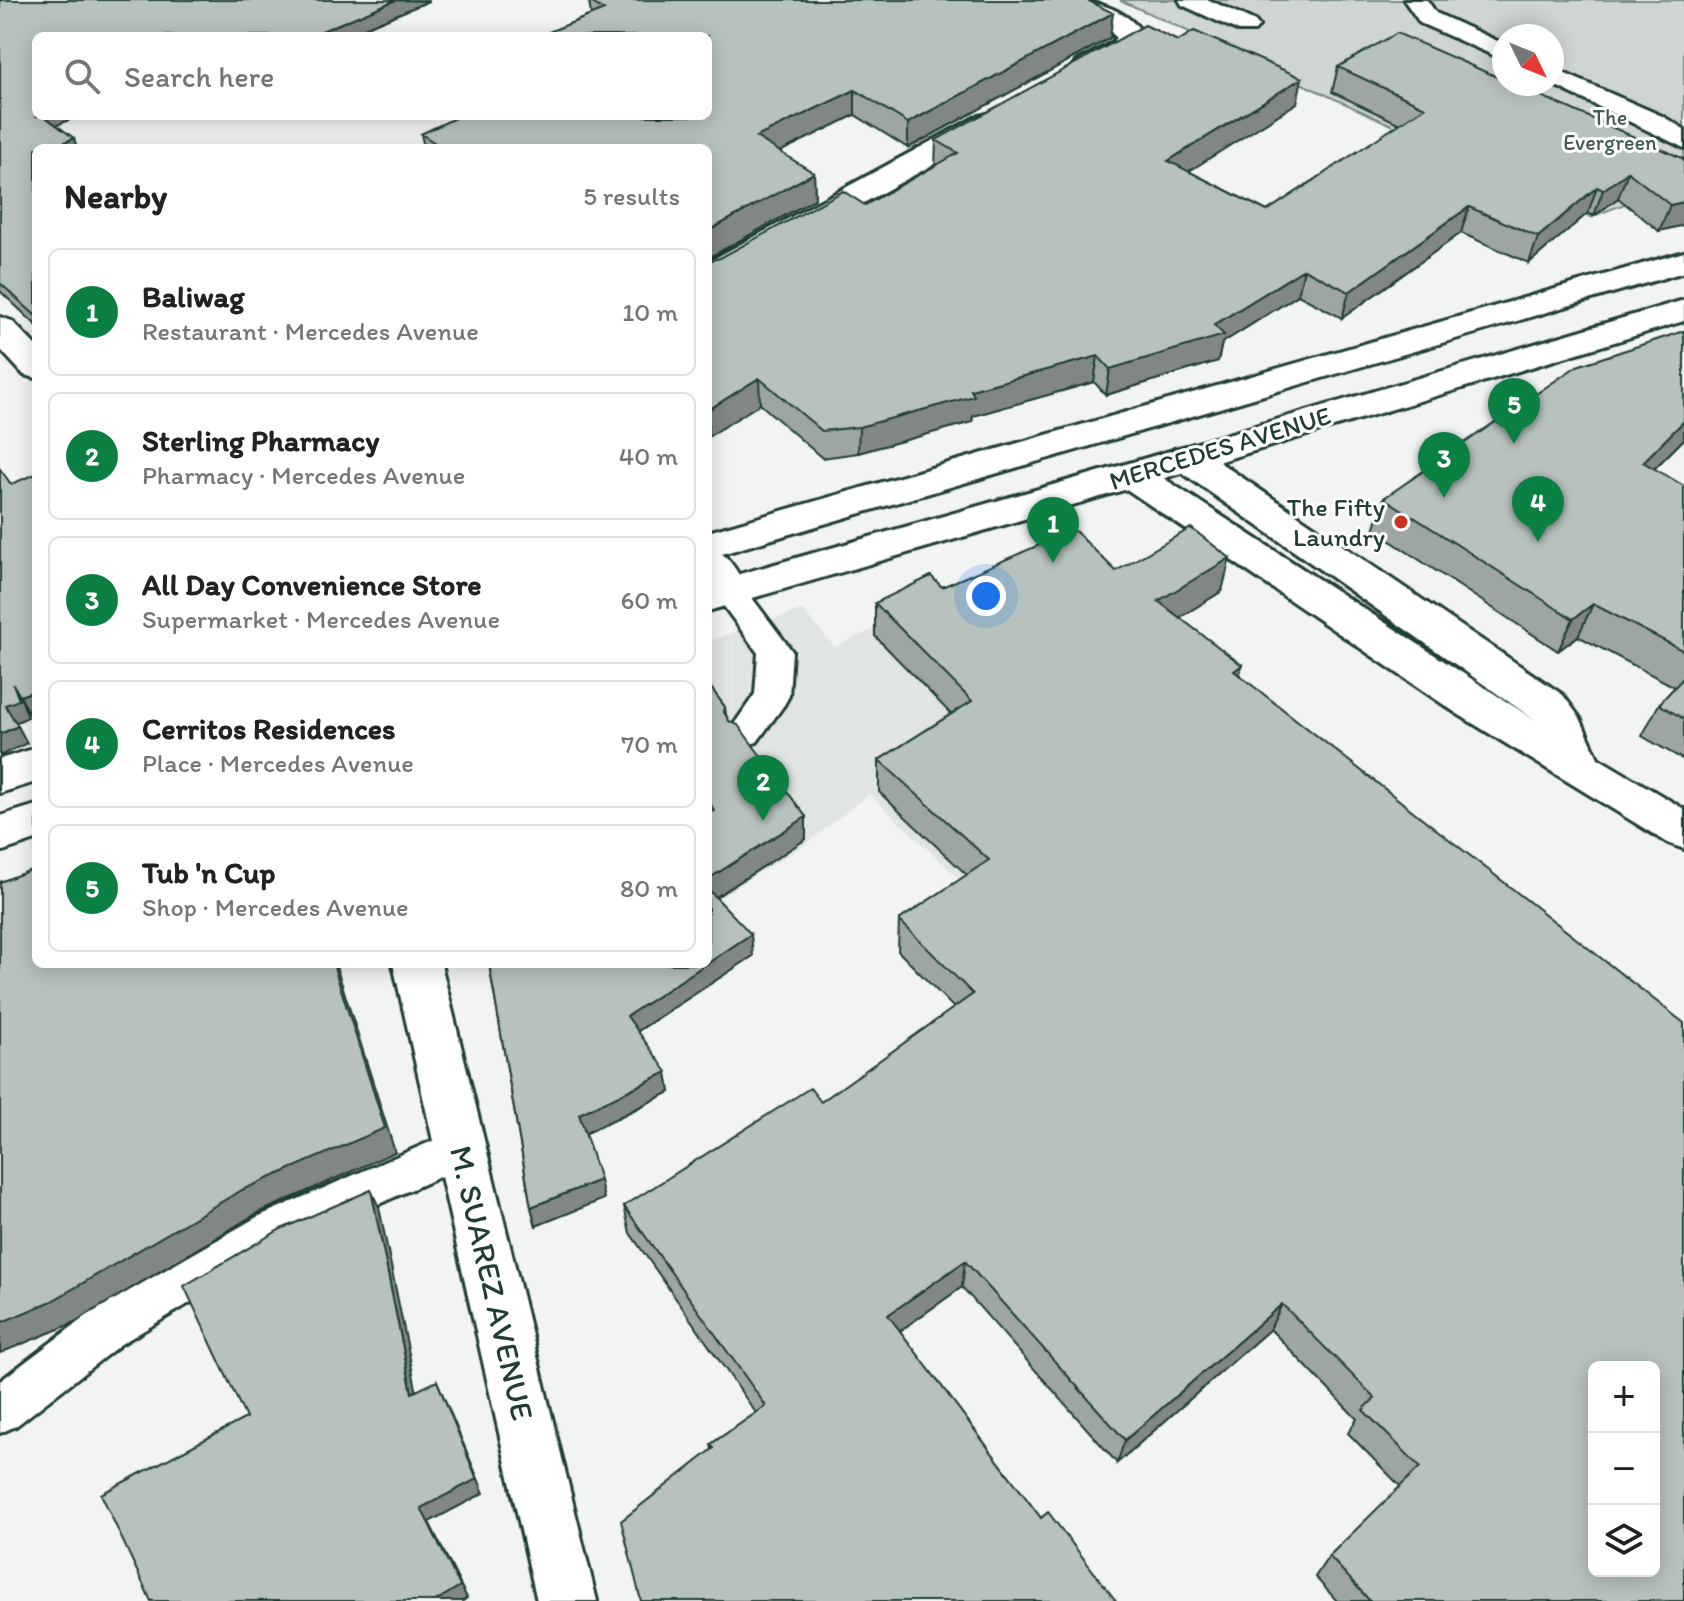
<!DOCTYPE html>
<meta charset="utf-8">
<style>
:root{--surface:#fff;--page:#f6f6f6;--text:#222;--muted:#767676;--line:#e0e0e0;--accent:#0b8043}
body{margin:0;font-family:Itim,sans-serif;background:var(--page);color:var(--text)}
.controls{position:absolute;right:24px;bottom:24px;display:grid;overflow:hidden;border-radius:12px;box-shadow:0 4px 20px #0003}
.controls button{width:72px;height:72px;display:grid;place-items:center;padding:0;border:0;border-bottom:2px solid var(--line);background:var(--surface);color:var(--text);font:40px sans-serif}
.compass{position:absolute;left:1492px;top:24px;width:72px;height:72px;border-radius:50%;background:var(--surface);box-shadow:0 4px 20px #0003;rotate:133deg}
.you{position:absolute;left:986px;top:596px;width:28px;height:28px;margin:-20px;border:6px solid #fff;border-radius:50%;background:#1a73e8;box-shadow:0 0 0 12px #1a73e833}
.badge{display:grid;place-items:center;width:52px;height:52px;border-radius:50%;background:var(--accent);color:#fff;font-size:26px;font-weight:700}
.pin{position:absolute;translate:-50% -66px;filter:drop-shadow(0 2px 4px #0008)}
.pin::after{content:'';position:absolute;top:42px;width:28px;height:24px;background:inherit;clip-path:polygon(0 0,100% 0,50% 100%)}
.list{margin:0;padding:0;list-style:none}
h2{display:flex;justify-content:space-between;align-items:center;height:104px;margin:0;padding:0 32px;font-size:34px}
h2 small{font-size:26px;font-weight:400;color:var(--muted)}
.list li{display:grid;grid-template-columns:52px 1fr auto;gap:24px;align-items:center;box-sizing:border-box;height:128px;margin:0 16px 16px;padding:0 16px;border:2px solid var(--line);border-radius:12px}
.list b{display:block;font-size:30px;white-space:nowrap}
.list p{margin:0;font-size:26px;white-space:nowrap;color:var(--muted)}
.list em{font-size:26px;font-style:normal;color:var(--muted)}
.icon{flex:none;width:44px;height:44px;fill:none;stroke:currentColor;stroke-width:2;stroke-linecap:round;stroke-linejoin:round}
.map{position:relative;flex:none;width:1684px;height:1601px;overflow:hidden}
.search{position:absolute;background:var(--surface);box-shadow:0 4px 20px #0003;left:32px;top:32px;width:680px;height:88px;display:flex;align-items:center;gap:20px;box-sizing:border-box;padding:0 28px;border-radius:12px;color:var(--muted);font-size:30px}
.panel{position:absolute;background:var(--surface);box-shadow:0 4px 20px #0003;left:32px;top:144px;width:680px;height:824px;border-radius:12px}
.map>svg:first-child{display:block}
</style>
<div class="map">
<svg width="1684" height="1601" viewBox="0 0 1684 1601">
<rect width="100%" height="100%" fill="#f2f3f3"/>
<filter id="ink" filterUnits="userSpaceOnUse"><feTurbulence type="fractalNoise" baseFrequency=".0125" numOctaves="2"/><feDisplacementMap in="SourceGraphic" scale="16" xChannelSelector="R" yChannelSelector="G"/><feConvolveMatrix kernelMatrix="1 2 1 2 8 2 1 2 1" color-interpolation-filters="sRGB"/></filter>
<g filter="url(#ink)">
<!-- built -->
<path fill="#e0e4e3" d="M1050,547L973,892L869,794L806,844L708,904V641L802,610L835,647Z"/>
<!-- green -->
<path fill="#ced5d3" stroke="#768984" stroke-width="2" fill-rule="evenodd" d="M1120,0H1684V181L1591,217ZM1504,36H1552V84H1504Z"/>
<g fill="none" stroke-linecap="round" stroke-linejoin="round">
<!-- service casing -->
<g stroke="#1f3d34" stroke-width="6">
<path id="service" d="M1179,0H1209L1255,21L1259,26L1255,31H1239L1182,5Z
M1404,0H1427L1436,13L1504,44V60L1420,23Z
M1552,68L1662,116L1684,129V148L1552,84Z
M728,579L740,582L792,651L789,696L784,705L757,742L745,746L733,742L728,733L755,694L758,653L712,590L716,582Z
M460,1129L475,1135L481,1148L475,1161L287,1245L121,1344L16,1426L0,1433V1381L89,1314L257,1217Z"/>
</g>
<!-- minor casing -->
<g stroke="#1f3d34" stroke-width="6">
<path id="minor" d="M1057,0C1091,0 1124,5 1145,36C1133,58 1102,81 1076,74L1071,68L1076,62L1113,42L1116,37L1108,30L1061,6Z
M987,114L998,117L1002,123L998,129L720,282L708,285V262L976,117Z
M1187,446L1200,449L1563,695L1580,718L1598,758L1684,809V849L1668,843L1456,713L1119,484L1113,475L1119,466L1132,463L1145,466L1536,721L1174,467L1168,458L1174,449Z
M708,546C728,552 737,572 748,590L742,600L728,604L714,600L708,591Z"/>
</g>
<!-- tertiary casing -->
<g stroke="#1f3d34" stroke-width="6">
<path id="tertiary" d="M0,317L12,321L36,346V378L24,375L0,349Z
M393,964H441L597,1601H537Z"/>
</g>
<!-- secondary casing -->
<g stroke="#1f3d34" stroke-width="6">
<path id="secondary" d="M1684,252V272L708,558V532Z
M1684,300V321L1145,484L708,611V583L1119,466Z
M36,748V782L0,793V759Z
M36,805V840L0,852V816Z"/>
</g>
<!-- service -->
<use href="#service" fill="#fff" fill-rule="evenodd"/>
<!-- minor -->
<use href="#minor" fill="#fff" fill-rule="evenodd"/>
<!-- tertiary -->
<use href="#tertiary" fill="#fff" fill-rule="evenodd"/>
<!-- secondary -->
<use href="#secondary" fill="#fff" fill-rule="evenodd"/>
</g>
<!-- wall -->
<path fill="#9da6a3" stroke="#1f3d34" stroke-width="2" d="M0,0H429V1L345,36H36V116H78L56,125L36,148V325L0,291Z
M589,1L1110,38L908,148L855,115L779,152L814,173L815,199L708,258V148H424L421,134L708,36H550L549,32L591,15Z
M1338,67L1684,159V225L1659,231L1618,198L1594,216L1588,213L1529,263L1461,233L1342,318L1298,295L1222,343L1218,361L1106,395L1094,382L973,416L972,422L858,453L822,458L760,404L720,258L865,205L935,166L936,140L1297,103L1188,171L1267,211L1400,124L1332,92Z
M1684,331V439L1654,469L1684,486V760L1642,736L1659,704L1675,687L1578,636L1558,651L1374,530L1384,498Z
M1116,571L1222,591L1180,617L1240,675L1684,1601H1337L1315,1577L1329,1556L1401,1487L1348,1433L1357,1419L1270,1329L1117,1463L962,1287L900,1331L1041,1518L1116,1601L712,1450L711,1444L756,1413L630,1233L624,1206L821,1102L954,1008L898,951L899,920L967,875L879,792V760L951,714L875,636V603L942,587Z
M708,684L725,707L726,715L729,721L806,817V839L716,897L753,956L638,1031L670,1092L585,1134L604,1199L536,1226L531,1207L489,964H708Z"/>
<!-- shaded-wall -->
<path fill="#808784" stroke="#1f3d34" stroke-width="2" d="M396,0L429,1L345,36H310Z
M1113,13L1110,38L908,148V123Z
M1302,78L1297,103L1164,187L1168,161Z
M855,90V115L757,163L756,137Z
M43,116H78L48,129Z
M74,138L77,148H67L65,142Z
M1628,172L1618,198L1594,216L1603,190Z
M814,173L815,199L708,258V231Z
M1597,187L1588,213L1529,263L1538,237Z
M1684,202V225L1659,231L1670,205Z
M1469,207L1461,233L1342,318L1349,292Z
M1304,269L1298,295L1222,343L1218,361L1106,395L1110,369L1214,325Z
M1098,356L1094,382L973,416L972,422L858,453L859,427L971,390Z
M759,378L760,404L708,437V410Z
M1684,421V439L1628,495L1643,462Z
M1230,558L1222,591L1152,635L1158,601Z
M1593,604L1578,636L1558,651L1573,619Z
M1242,665L1234,698V671Z
M13,684L22,701L28,717L15,723L5,705Z
M36,690V710L29,713L20,696Z
M18,726L27,743L0,756V734Z
M806,817V839L708,902V879Z
M751,934L753,956L630,1036L627,1016L706,964H708V963Z
M333,964H335L338,972L395,1152L256,1214L71,1324L0,1353V1323Z
M667,1072L670,1092L584,1134L579,1114Z
M600,1180L604,1199L536,1226L531,1207Z
M371,1190L379,1207L420,1408L412,1393Z
M965,1261L962,1287L887,1340L888,1315Z
M1282,1304L1270,1329L1117,1463L1125,1440Z
M437,1381L484,1493L429,1522L467,1598L463,1601H438L421,1508Z"/>
<!-- building -->
<path fill="#b7c1bd" stroke="#1f3d34" stroke-width="2" fill-rule="evenodd" d="M0,0H396L310,36H36V116H44L74,138L65,142L73,148H36V316L0,283Z
M591,0H1087L1113,13L908,123L855,90L756,137L814,173L708,231V148H443L421,134L459,116H708V36H555L549,32L604,10L589,1Z
M1145,25L1178,41L1194,31L1302,78L1168,161L1267,211L1425,107L1338,67L1397,33L1504,80V84H1514L1684,159V202L1670,205L1628,172L1603,190L1597,187L1538,237L1469,207L1349,292L1304,269L1214,325L1224,335L1110,369L1098,356L971,390L974,396L859,427L822,431L759,378L708,410V261L720,258L843,191L865,205L958,153L936,140Z
M1684,331V421L1643,462L1684,486V651L1593,604L1573,619L1384,498L1577,366Z
M0,469L11,484L36,474V690L20,696L13,684L19,700L5,705L18,726L0,734Z
M1191,528L1230,558L1158,601L1242,665L1234,671L1684,1023V1601H1370L1329,1556L1420,1467L1363,1410L1375,1398L1282,1304L1125,1440L965,1261L888,1315L1041,1518L1048,1512L1116,1601H641L621,1521L714,1448L711,1444L766,1406L624,1206L810,1088L821,1102L973,994L899,920L989,860L879,760L972,701L875,603L931,576L942,587L1074,530L1116,571ZM1594,1367H1654V1571H1594Z
M1684,677V719L1659,704Z
M708,684L725,707L724,712L729,721L738,725L806,817L708,879V813L714,811L708,799Z
M36,868V964H333L385,1128L242,1190L52,1301L0,1323V882Z
M708,889L751,934L708,963Z
M489,964H706L627,1016L667,1072L579,1114L600,1180L531,1207Z
M371,1190L412,1393L437,1381L477,1479L421,1508L460,1586L437,1600L438,1601H151L101,1494L246,1418L184,1286L279,1230Z"/>
</g>
<!-- markers -->
<circle fill="#c8321e" stroke="#fff" stroke-width="3" cx="1401" cy="522" r="8"/>
<g text-anchor="middle" dominant-baseline="central" stroke-width="6" stroke-linejoin="round" paint-order="stroke">
<!-- far-park labels -->
<g font-size="22" fill="#425b54" stroke="#fff">
<text x="1610" y="117">The<tspan x="1610" dy="25">Evergreen</tspan></text>
</g>
<!-- street labels -->
<g font-size="26" fill="#1f3d34" stroke="#fff">
<text transform="translate(1220 448) rotate(-17)">MERCEDES AVENUE</text>
</g>
<!-- poi labels -->
<g font-size="26" fill="#1f3d34" stroke="#fff" text-anchor="end">
<text x="1385" y="507">The Fifty<tspan x="1385" dy="30">Laundry</tspan></text>
</g>
<!-- near-street labels -->
<g font-size="32" fill="#1f3d34" stroke="#fff">
<text transform="translate(492 1283) rotate(77)">M. SUAREZ AVENUE</text>
</g>
</g>
</svg>
<div class="controls">
<button>+</button>
<button>−</button>
<button><svg class="icon" aria-label="layers" viewBox="0 0 24 24"><path d="M12 4l9 5-9 5-9-5zM3 14l9 5 9-5"/></svg></button>
</div>
<svg class="compass" viewBox="-18 -18 36 36"><path d="M0-13l5 13h-10z" fill="#e53935"/><path d="M0 13l5-13h-10z" fill="#767676"/></svg>
<div class="you"></div>
<div class="pin badge" style="left:1053px;top:563px">1</div>
<div class="pin badge" style="left:763px;top:821px">2</div>
<div class="pin badge" style="left:1444px;top:498px">3</div>
<div class="pin badge" style="left:1538px;top:542px">4</div>
<div class="pin badge" style="left:1514px;top:444px">5</div>
<div class="search"><svg class="icon" aria-label="search" viewBox="0 0 24 24"><circle cx="10" cy="10" r="6"/><path d="M15 15l6 6"/></svg>Search here</div>
<section class="panel">
<h2>Nearby<small>5 results</small></h2>
<ul class="list">
<li><span class="badge">1</span><div><b>Baliwag</b><p>Restaurant · Mercedes Avenue</p></div><em>10 m</em></li>
<li><span class="badge">2</span><div><b>Sterling Pharmacy</b><p>Pharmacy · Mercedes Avenue</p></div><em>40 m</em></li>
<li><span class="badge">3</span><div><b>All Day Convenience Store</b><p>Supermarket · Mercedes Avenue</p></div><em>60 m</em></li>
<li><span class="badge">4</span><div><b>Cerritos Residences</b><p>Place · Mercedes Avenue</p></div><em>70 m</em></li>
<li><span class="badge">5</span><div><b>Tub 'n Cup</b><p>Shop · Mercedes Avenue</p></div><em>80 m</em></li>
</ul>
</section>
</div>
